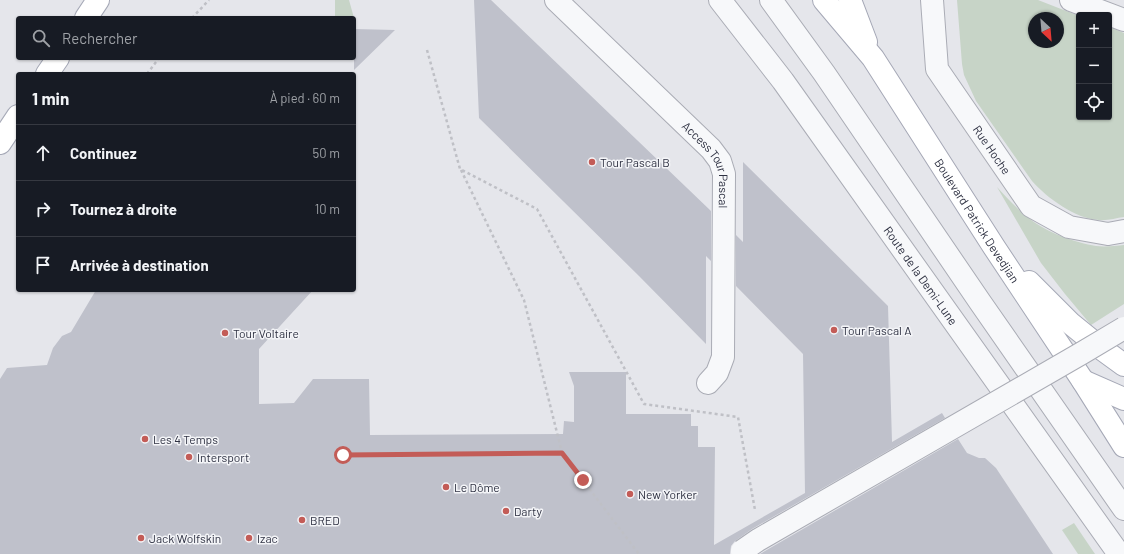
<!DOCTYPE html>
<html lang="fr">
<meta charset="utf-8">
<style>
:root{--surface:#171b24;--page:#242831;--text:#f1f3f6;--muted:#9ea1a6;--line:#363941}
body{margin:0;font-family:Barlow,sans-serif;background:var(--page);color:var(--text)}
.controls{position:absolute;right:12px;top:12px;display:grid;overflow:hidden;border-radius:4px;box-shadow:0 1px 3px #0004}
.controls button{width:36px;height:36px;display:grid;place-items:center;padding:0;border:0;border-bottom:1px solid var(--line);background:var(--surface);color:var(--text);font:20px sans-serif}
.compass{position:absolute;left:1028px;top:12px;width:36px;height:36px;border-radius:50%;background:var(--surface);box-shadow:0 1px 3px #0004;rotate:154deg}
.stop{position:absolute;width:12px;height:12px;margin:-9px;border:3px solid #c35c57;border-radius:50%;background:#fff}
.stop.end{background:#c35c57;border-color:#fff;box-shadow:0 1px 4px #0008}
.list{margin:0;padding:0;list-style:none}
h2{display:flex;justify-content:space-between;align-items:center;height:52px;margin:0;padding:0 16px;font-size:17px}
h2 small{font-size:13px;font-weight:400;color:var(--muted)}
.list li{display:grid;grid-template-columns:26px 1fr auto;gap:12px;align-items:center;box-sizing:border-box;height:56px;padding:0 16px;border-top:1px solid var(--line)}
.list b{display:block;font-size:15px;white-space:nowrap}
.list em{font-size:13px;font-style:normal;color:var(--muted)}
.icon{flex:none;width:22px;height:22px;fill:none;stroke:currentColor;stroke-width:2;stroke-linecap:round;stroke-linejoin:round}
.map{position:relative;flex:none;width:1124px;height:554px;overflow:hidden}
.search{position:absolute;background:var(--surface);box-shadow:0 1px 3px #0004;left:16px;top:16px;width:340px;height:44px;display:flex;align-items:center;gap:10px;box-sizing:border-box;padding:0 14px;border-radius:4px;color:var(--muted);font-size:15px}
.panel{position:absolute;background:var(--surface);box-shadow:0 1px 3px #0004;left:16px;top:72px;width:340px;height:220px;border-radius:4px}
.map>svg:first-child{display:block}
</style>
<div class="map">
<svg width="1124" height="554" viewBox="0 0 1124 554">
<rect width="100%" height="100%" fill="#e5e6eb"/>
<!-- green -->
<path fill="#c7d4c7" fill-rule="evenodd" d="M335,0H349L354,18H335Z
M957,0H1038L1079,16V117H1109V27L1124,33V217C1116,218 1107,221 1099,220C1076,219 1047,198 1032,181L976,101L964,75L962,64ZM1034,18H1058V42H1034Z
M997,187C1007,198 1018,210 1030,219C1046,232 1076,243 1096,246C1105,247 1115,246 1124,245V304L1091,325L1065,294L1041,263Z
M1074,523L1095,554H1078L1062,530Z"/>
<!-- building -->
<path fill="#bfc1cb" d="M474,0H491L711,211V261L706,256V344L639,276L479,118Z
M354,29L395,30L354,70Z
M743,162L888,306L892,442L942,413L945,418L752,529L735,541L731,546L730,554H0V379L7,368L47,365L53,348L62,336L71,332L96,290H313L259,349V404L294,403L313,379H369L370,435L563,434L564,421L574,422V386L569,372H626V414H691V426H698V447H715L714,545L805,493L803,354L736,286V235L743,242Z
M958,439L967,453L979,458H985L996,468L1053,554H760Z"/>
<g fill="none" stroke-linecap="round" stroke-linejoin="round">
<!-- minor casing -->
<g stroke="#aaacb5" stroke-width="24">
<g id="minor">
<path id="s1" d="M556,0L711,149L720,161L724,174L723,357L717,373L708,383"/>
<path id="s2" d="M720,0L783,81L1119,554"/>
<path d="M771,0L824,73L980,302L1124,509"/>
<path id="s3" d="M932,0L937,69L1031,206L1069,227L1108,234L1124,231"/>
<path d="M1071,0L1124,20"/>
</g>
</g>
<!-- major casing -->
<g stroke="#a5a8b6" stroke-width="24">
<g id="major">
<path id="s4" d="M824,0L873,58L994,247L1083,381L1124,446"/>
<path d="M850,0L866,42"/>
<path d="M86,18L98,0"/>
<path d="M47,74L58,58"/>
<path d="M0,143L18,116"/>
<path d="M1029,282L1070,323L1102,349L1124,365"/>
<path d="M1083,381L1124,399"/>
</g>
</g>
<!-- path -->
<path stroke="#bfc0c6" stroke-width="2.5" stroke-dasharray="3 3" stroke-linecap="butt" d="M192,18L209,0
M427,50L460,169L537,209L644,404L738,417L755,510
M147,74L159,58
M461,170L524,300L562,453
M343,455L562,453L639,554"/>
<!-- minor -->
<use href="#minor" stroke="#f7f8fa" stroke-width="22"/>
<!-- major -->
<use href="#major" stroke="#fff" stroke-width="22"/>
<!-- minor-bridge casing -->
<g stroke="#aaacb5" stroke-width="24" stroke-linecap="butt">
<path id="minor-bridge" d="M742,551L758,540L1082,353L1124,328"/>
</g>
<!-- minor-bridge -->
<use href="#minor-bridge" stroke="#f7f8fa" stroke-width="22"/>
</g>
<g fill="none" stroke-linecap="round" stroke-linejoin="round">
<!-- route -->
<path stroke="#c35c57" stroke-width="5" d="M343,455L562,453L583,480"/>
</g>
<!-- markers -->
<g fill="#c35c57" stroke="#f4f5f8" stroke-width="1.5">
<circle cx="592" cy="162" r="4"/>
<circle cx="834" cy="330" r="4"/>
<circle cx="225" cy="333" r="4"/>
<circle cx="145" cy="439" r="4"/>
<circle cx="189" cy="457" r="4"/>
<circle cx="446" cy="487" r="4"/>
<circle cx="630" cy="494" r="4"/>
<circle cx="506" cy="511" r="4"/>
<circle cx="302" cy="520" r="4"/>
<circle cx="141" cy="538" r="4"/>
<circle cx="249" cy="538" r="4"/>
</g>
<g text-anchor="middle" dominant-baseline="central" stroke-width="3" stroke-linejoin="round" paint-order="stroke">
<!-- street labels -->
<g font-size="12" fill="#2e3142" stroke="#f4f5f8">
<text stroke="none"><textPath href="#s3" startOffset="167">Rue Hoche</textPath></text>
<text stroke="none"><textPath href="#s1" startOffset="228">Access Tour Pascal</textPath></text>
<text stroke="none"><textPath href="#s4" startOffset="269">Boulevard Patrick Devedjian</textPath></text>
<text stroke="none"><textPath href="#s2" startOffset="341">Route de la Demi-Lune</textPath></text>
</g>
<!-- poi labels -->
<g font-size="12" fill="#2e3142" stroke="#f4f5f8" text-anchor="start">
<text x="600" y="162">Tour Pascal B</text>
<text x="842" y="330">Tour Pascal A</text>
<text x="233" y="333">Tour Voltaire</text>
<text x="153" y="439">Les 4 Temps</text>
<text x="197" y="457">Intersport</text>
<text x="454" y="487">Le Dôme</text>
<text x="638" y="494">New Yorker</text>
<text x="514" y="511">Darty</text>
<text x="310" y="520">BRED</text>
<text x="149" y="538">Jack Wolfskin</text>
<text x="257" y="538">Izac</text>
</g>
</g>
</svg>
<div class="controls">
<button>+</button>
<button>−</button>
<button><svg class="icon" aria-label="locate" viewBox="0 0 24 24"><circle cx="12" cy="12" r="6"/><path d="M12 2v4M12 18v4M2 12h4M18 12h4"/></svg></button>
</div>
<svg class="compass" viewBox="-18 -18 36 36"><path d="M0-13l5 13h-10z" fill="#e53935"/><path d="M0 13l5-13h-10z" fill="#9ea1a6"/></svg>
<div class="stop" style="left:343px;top:455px"></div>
<div class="stop end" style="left:583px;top:480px"></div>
<div class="search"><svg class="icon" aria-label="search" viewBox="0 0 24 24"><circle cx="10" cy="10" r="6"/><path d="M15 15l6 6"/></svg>Rechercher</div>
<section class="panel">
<h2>1 min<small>À pied · 60 m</small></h2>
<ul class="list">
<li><svg class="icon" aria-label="ahead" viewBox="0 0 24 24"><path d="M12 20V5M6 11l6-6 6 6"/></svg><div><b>Continuez</b></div><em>50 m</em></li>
<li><svg class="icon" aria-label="right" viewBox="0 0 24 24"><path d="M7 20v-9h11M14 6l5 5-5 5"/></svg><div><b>Tournez à droite</b></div><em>10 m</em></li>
<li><svg class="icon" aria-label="arrive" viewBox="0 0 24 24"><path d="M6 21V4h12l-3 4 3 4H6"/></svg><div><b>Arrivée à destination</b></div></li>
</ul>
</section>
</div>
